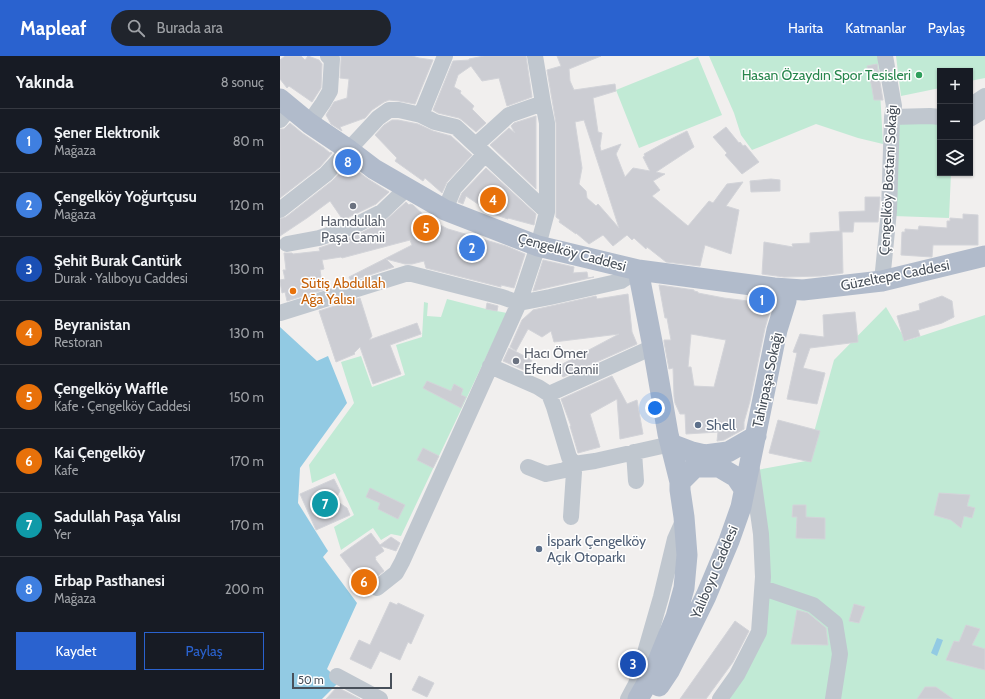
<!DOCTYPE html>
<html lang="tr">
<meta charset="utf-8">
<style>
:root{--surface:#171b24;--page:#20242c;--text:#f1f3f6;--muted:#9ea1a6;--line:#363941;--accent:#2a62cf}
body{margin:0;font-family:Cabin,sans-serif;background:var(--page);color:var(--text)}
.controls{position:absolute;right:12px;top:12px;display:grid;overflow:hidden;border-radius:0px;box-shadow:0 1px 3px #0004}
.controls button{width:36px;height:36px;display:grid;place-items:center;padding:0;border:0;border-bottom:1px solid var(--line);background:var(--surface);color:var(--text);font:20px sans-serif}
.scale{position:absolute;left:12px;bottom:10px;width:100px;box-sizing:border-box;padding-left:4px;border:2px solid #48505a;border-top:0;font-size:11px;line-height:14px;white-space:nowrap;color:#48505a;-webkit-text-stroke:3px #fff;paint-order:stroke}
.you{position:absolute;left:375px;top:352px;width:14px;height:14px;margin:-10px;border:3px solid #fff;border-radius:50%;background:#1a73e8;box-shadow:0 0 0 6px #1a73e833}
.badge{display:grid;place-items:center;width:26px;height:26px;border-radius:50%;background:var(--accent);color:#fff;font-size:13px;font-weight:700}
.pin{position:absolute;translate:-50% -50%;border:2px solid #fff;box-shadow:0 1px 4px #0006}
.list{margin:0;padding:0;list-style:none}
h2{display:flex;justify-content:space-between;align-items:center;height:52px;margin:0;padding:0 16px;font-size:17px}
h2 small{font-size:13px;font-weight:400;color:var(--muted)}
.list li{display:grid;grid-template-columns:26px 1fr auto;gap:12px;align-items:center;box-sizing:border-box;height:64px;padding:0 16px;border-top:1px solid var(--line)}
.list b{display:block;font-size:15px;white-space:nowrap}
.list p{margin:0;font-size:13px;white-space:nowrap;color:var(--muted)}
.list em{font-size:13px;font-style:normal;color:var(--muted)}
.actions{display:flex;gap:8px;padding:12px 16px}
.actions a{flex:1;padding:9px 0;border:1px solid var(--accent);border-radius:0px;text-align:center;font-size:14px;color:var(--accent)}
.actions .main{background:var(--accent);color:#fff}
.icon{flex:none;width:22px;height:22px;fill:none;stroke:currentColor;stroke-width:2;stroke-linecap:round;stroke-linejoin:round}
.map{position:relative;flex:none;width:705px;height:643px;overflow:hidden}
header{display:flex;align-items:center;gap:24px;box-sizing:border-box;height:56px;padding:0 20px;background:var(--accent);color:#fff}
header strong{font-size:19px}
nav{display:flex;gap:22px;margin-inline-start:auto;font-size:14px}
.search{width:280px;height:36px;background:var(--page);display:flex;align-items:center;gap:10px;box-sizing:border-box;padding:0 14px;border-radius:22px;color:var(--muted);font-size:15px}
main{display:flex}
aside{flex:1;background:var(--surface)}
.map>svg:first-child{display:block}
</style>
<header>
<strong>Mapleaf</strong>
<div class="search"><svg class="icon" aria-label="search" viewBox="0 0 24 24"><circle cx="10" cy="10" r="6"/><path d="M15 15l6 6"/></svg>Burada ara</div>
<nav><a>Harita</a><a>Katmanlar</a><a>Paylaş</a></nav>
</header>
<main>
<aside>
<h2>Yakında<small>8 sonuç</small></h2>
<ul class="list">
<li><span class="badge" style="background:#3f7fe0">1</span><div><b>Şener Elektronik</b><p>Mağaza</p></div><em>80 m</em></li>
<li><span class="badge" style="background:#3f7fe0">2</span><div><b>Çengelköy Yoğurtçusu</b><p>Mağaza</p></div><em>120 m</em></li>
<li><span class="badge" style="background:#1a4fb4">3</span><div><b>Şehit Burak Cantürk</b><p>Durak · Yalıboyu Caddesi</p></div><em>130 m</em></li>
<li><span class="badge" style="background:#e8710a">4</span><div><b>Beyranistan</b><p>Restoran</p></div><em>130 m</em></li>
<li><span class="badge" style="background:#e8710a">5</span><div><b>Çengelköy Waffle</b><p>Kafe · Çengelköy Caddesi</p></div><em>150 m</em></li>
<li><span class="badge" style="background:#e8710a">6</span><div><b>Kai Çengelköy</b><p>Kafe</p></div><em>170 m</em></li>
<li><span class="badge" style="background:#0f9aa8">7</span><div><b>Sadullah Paşa Yalısı</b><p>Yer</p></div><em>170 m</em></li>
<li><span class="badge" style="background:#3f7fe0">8</span><div><b>Erbap Pasthanesi</b><p>Mağaza</p></div><em>200 m</em></li>
</ul>
<div class="actions"><a class="main">Kaydet</a><a>Paylaş</a></div>
</aside>
<div class="map">
<svg width="705" height="643" viewBox="0 0 705 643">
<rect width="100%" height="100%" fill="#f1efee"/>
<!-- green -->
<path fill="#c1ead5" d="M429,0H598L603,88L578,82L536,68L472,94L461,79L454,57Z
M616,0H705V22L690,25V15H660V32L621,40Z
M418,1L442,59L359,92L336,34Z
M617,65L660,67V117H671L669,162L614,160Z
M167,243L206,253L227,257L121,480L111,478L101,484L93,472L61,494L54,471L74,459L55,417L32,427L29,409L74,347L61,306L81,300L92,331L125,319L116,289L142,281L144,246L148,247L147,260L161,261Z
M606,251L626,285L705,259V643H436L485,570L477,414L526,405L554,304Z"/>
<!-- water -->
<path fill="#92cae3" d="M0,271L37,305L48,300L67,347L20,412L18,447L48,495L43,501L77,547L47,613L60,625L42,643H0Z
M657,582L663,584L657,600L651,597Z"/>
<!-- building -->
<path fill="#cccdd3" stroke="#d3d4d9" fill-rule="evenodd" d="M5,0H21L25,4L28,0L39,4L42,8L41,32L32,46L9,30L7,32L0,23V4Z
M61,0H132L139,2L153,4L135,48L119,45L109,44L104,46L92,54L85,62L60,71L62,75L51,68L46,59L54,46L67,42L69,23L60,22L61,4Z
M204,0H246L252,41L227,50L219,22L202,25L191,10L178,19L174,31L181,35L180,37L194,50L192,53L206,67L196,76L182,64L179,62L158,57L153,54L173,5L189,4V3Z
M277,0H321L289,13L290,25L294,34L335,28L336,35L313,42L318,76L322,77L320,90L321,95L341,88L336,98L345,121L353,112L370,115L363,101L365,100L364,98L391,83L407,75L414,91L376,116L385,118L373,125L380,134L372,140L408,170L429,145L433,147L447,128L463,126L446,150L459,154L451,198L425,189L420,210L386,206L367,191L366,193L354,182L352,184L347,179L333,190L323,179L309,188L296,177V178L279,166L280,164L276,161V67L267,14L281,10ZM304,64L320,113L339,172L318,148L316,150L307,142L306,135L299,128L302,112L295,66Z
M597,8L603,44H594L592,32L587,10Z
M256,60V133L210,89L229,72L235,77L231,70L234,67Z
M112,64H118L138,68L153,75L171,80L192,99L167,126L162,137L145,122L143,125L115,105L117,102L95,79L104,69Z
M10,67L22,77L44,92L50,97L51,96L52,97L40,111L0,142V73H4Z
M446,71L459,87L460,86L463,90L465,89L479,106L462,118L445,99L447,97L433,81Z
M68,108L88,123L109,136L96,148L63,164L50,145L27,162L0,180V163L6,161L52,125Z
M206,112L256,158L254,169L228,162V163L213,158L186,140L183,148L178,146L182,137Z
M491,123L500,124V135L471,136L470,125Z
M585,141H600L598,166H574L573,176H562L563,217L541,220L504,221L482,218L484,186L513,191L512,188L530,187V177L560,175L559,156L585,155Z
M126,146L129,149L130,148L133,149L148,163L168,173L226,190L245,198L234,232L221,229V231L146,212L144,205L132,208H125L106,203L114,211L71,225L69,221L132,189L130,184L62,202L61,201L42,204L44,213L40,214L43,234L7,245L5,236L2,237L0,226V224L5,223L3,214H6L4,197H12L13,198L40,195L39,192L75,180L106,164Z
M683,158L698,159V189H653L652,201L621,199L622,176H625V173L638,174L639,170L667,172V165H670V162L683,163Z
M263,204L294,211L293,217L307,216L308,222L314,221L253,235Z
M379,229L414,234V235L418,236V237L444,242L492,248L485,272L470,345L464,366V373L444,384L437,385L438,376L406,378L405,358H400L395,347L394,340L393,312L389,313L384,286V284H391L387,262H385ZM411,278L446,284L434,331L414,330L411,311H408Z
M348,238L352,276L357,288L283,321L280,317L273,313L339,278L274,286L271,275L262,281L248,273L236,295L230,291L242,264L253,254L316,240L317,243Z
M662,240L672,245L674,261L662,267L638,274L640,280L624,285L617,260L640,254L639,248Z
M80,242L92,280L89,284L137,267L141,278L110,289L121,318L93,328L80,291L74,297L75,298L56,306L39,255Z
M207,247L218,250L217,255L206,253Z
M575,256L578,286L530,292L523,312L545,317L537,348L507,343L517,297L513,296L520,278L544,281L543,259Z
M229,292L252,304L246,315L223,305Z
M332,320L347,348L357,344L363,378L340,383L337,343L310,358L320,391L298,397L290,370H291L281,343Z
M147,325L171,335L174,328L183,333L181,339L186,341L181,352L143,332Z
M498,364L540,375L531,406L489,397Z
M143,392L159,400L153,412L137,404Z
M54,423L60,435L55,444L67,452L70,459L36,474L20,438Z
M90,432L125,449L118,463L98,453L100,447L86,441Z
M659,437L690,439L687,450L695,452L692,462L684,460L681,472L671,464L654,459Z
M513,449H526V461L545,462V483L516,482L517,461H512Z
M91,477L100,489L111,481L120,487L116,495L101,490L104,495L95,501L96,503H95L104,515L82,532L73,521L75,519L60,499Z
M110,546L117,549L118,547L144,559L131,588L128,586L120,604L100,595L91,613L70,603L79,584L90,589Z
M574,548L585,551L579,567L569,565Z
M517,554L528,557L546,572L548,589L511,588Z
M455,565L469,575L453,606L426,643H400Z
M686,569L700,573L692,589L705,593V614L666,604L674,585L679,586Z
M139,620L154,627L147,641L132,634Z
M57,631L80,643H46Z
M645,631H656L673,643H637Z"/>
<g fill="none" stroke-linecap="round" stroke-linejoin="round">
<!-- minor -->
<path stroke="#c0c7cf" stroke-width="16" d="M690,50L705,40
M141,59L165,0
M612,61L650,60L660,61
M690,63L705,54
M0,64L10,51
M29,67L43,47L50,35L52,3L48,0
M196,89L229,59L263,47
M0,154L46,118L98,62L109,54H119L141,59L155,66L176,71L267,156
M165,154L174,132L205,98
M7,188L39,182L72,171L102,156L127,132
M602,225L609,155L612,61L614,50L605,0
M0,257L128,217L222,241L239,247L270,241L341,225L358,214
M210,310L258,331L269,338L274,351L289,401L294,408L315,405L391,388
M269,338L373,291
M354,396L356,425
M248,411L266,418L285,414L294,408
M291,461L294,416V408
M97,532L116,517L122,506L239,247L258,190L267,156V67L263,47L255,0
M483,532L533,549L555,567L560,598L553,643
M57,620L100,643
M348,643L356,628L381,541L395,483L404,463
M440,643L457,619L479,576L483,521L481,478L472,414"/>
<!-- major -->
<path stroke="#b1bbcb" stroke-width="21" d="M0,43L29,67L69,94L94,113L165,154L258,190L358,214L494,232L523,234L602,225L705,200
M358,214L373,291L388,378L400,426V434L404,461L407,499L404,532L396,561L374,615L358,643
M391,388L412,396L425,399L448,396L476,380
M400,426L415,411H439L456,421L464,433
M379,630L389,615L426,540L449,485L461,451L497,274L506,245"/>
</g>
<!-- markers -->
<circle fill="#2e9e5b" stroke="#fff" stroke-width="1.5" cx="639" cy="19" r="4"/>
<g fill="#6b7280" stroke="#fff" stroke-width="1.5">
<circle cx="73" cy="150" r="4"/>
<circle cx="236" cy="305" r="4"/>
</g>
<circle fill="#e8710a" stroke="#fff" stroke-width="1.5" cx="13" cy="235" r="4"/>
<g fill="#5c6f8a" stroke="#fff" stroke-width="1.5">
<circle cx="418" cy="369" r="4"/>
<circle cx="259" cy="493" r="4"/>
</g>
<g text-anchor="middle" dominant-baseline="central" stroke-width="3" stroke-linejoin="round" paint-order="stroke">
<!-- leisure labels -->
<g font-size="14" fill="#27864d" stroke="#fff" text-anchor="end">
<text x="631" y="19">Hasan Özaydın Spor Tesisleri</text>
</g>
<!-- street labels -->
<g font-size="14" fill="#48505a" stroke="#fff">
<text transform="translate(608 124) rotate(-87)">Çengelköy Bostanı Sokağı</text>
<text transform="translate(292 196) rotate(15)">Çengelköy Caddesi</text>
<text transform="translate(615 219) rotate(-11)">Güzeltepe Caddesi</text>
<text transform="translate(487 324) rotate(-78)">Tahirpaşa Sokağı</text>
<text transform="translate(434 516) rotate(-67)">Yalıboyu Caddesi</text>
</g>
<!-- worship labels -->
<g font-size="14" fill="#5b616d" stroke="#fff">
<text x="73" y="165">Hamdullah<tspan x="73" dy="16">Paşa Camii</tspan></text>
<text x="244" y="297" text-anchor="start">Hacı Ömer<tspan x="244" dy="16">Efendi Camii</tspan></text>
</g>
<!-- food labels -->
<g font-size="14" fill="#c56008" stroke="#fff" text-anchor="start">
<text x="21" y="227">Sütiş Abdullah<tspan x="21" dy="16">Ağa Yalısı</tspan></text>
</g>
<!-- service labels -->
<g font-size="14" fill="#4e5e75" stroke="#fff" text-anchor="start">
<text x="426" y="369">Shell</text>
<text x="267" y="485">İspark Çengelköy<tspan x="267" dy="16">Açık Otoparkı</tspan></text>
</g>
</g>
</svg>
<div class="controls">
<button>+</button>
<button>−</button>
<button><svg class="icon" aria-label="layers" viewBox="0 0 24 24"><path d="M12 4l9 5-9 5-9-5zM3 14l9 5 9-5"/></svg></button>
</div>
<div class="scale">50 m</div>
<div class="you"></div>
<div class="pin badge" style="left:482px;top:244px;background:#3f7fe0">1</div>
<div class="pin badge" style="left:192px;top:192px;background:#3f7fe0">2</div>
<div class="pin badge" style="left:353px;top:608px;background:#1a4fb4">3</div>
<div class="pin badge" style="left:213px;top:144px;background:#e8710a">4</div>
<div class="pin badge" style="left:146px;top:172px;background:#e8710a">5</div>
<div class="pin badge" style="left:84px;top:526px;background:#e8710a">6</div>
<div class="pin badge" style="left:45px;top:448px;background:#0f9aa8">7</div>
<div class="pin badge" style="left:68px;top:106px;background:#3f7fe0">8</div>
</div>
</main>
